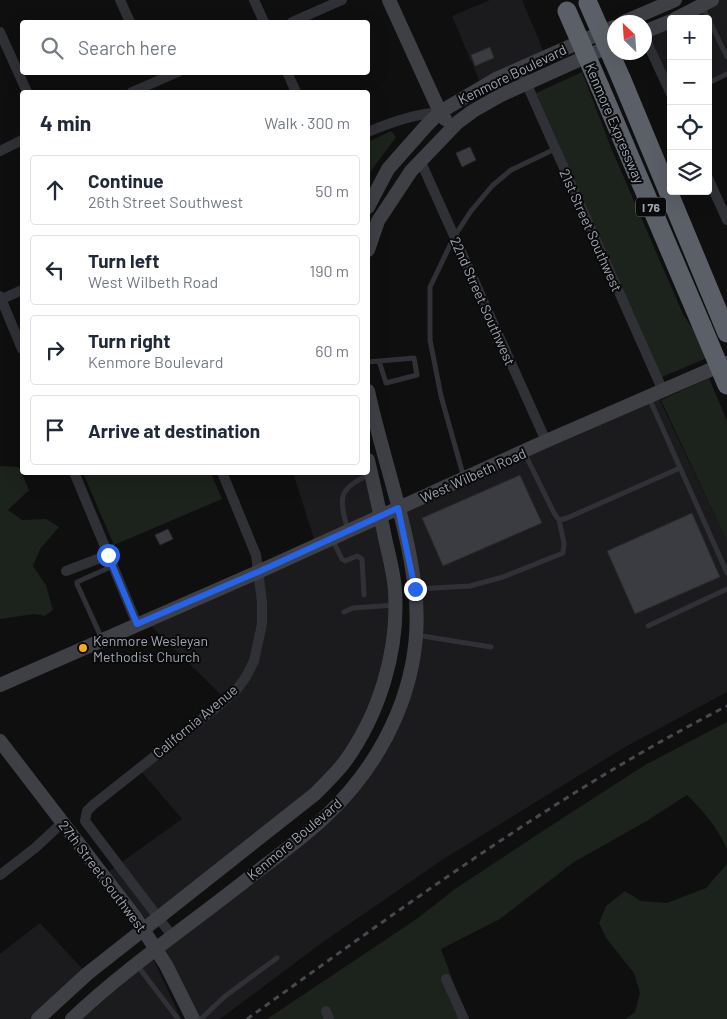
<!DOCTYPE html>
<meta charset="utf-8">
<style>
:root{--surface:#fff;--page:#f2f2f3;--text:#1f2937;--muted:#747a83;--line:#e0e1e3}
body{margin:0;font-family:Barlow,sans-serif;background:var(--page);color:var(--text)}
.controls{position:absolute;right:15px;top:15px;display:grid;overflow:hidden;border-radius:5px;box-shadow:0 5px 20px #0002}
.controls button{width:45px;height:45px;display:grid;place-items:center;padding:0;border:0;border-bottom:1px solid var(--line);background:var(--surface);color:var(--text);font:25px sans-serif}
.compass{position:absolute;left:607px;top:15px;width:45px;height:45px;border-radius:50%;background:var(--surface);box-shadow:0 5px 20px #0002;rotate:335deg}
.stop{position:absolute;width:15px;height:15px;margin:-11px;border:4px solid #2563eb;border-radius:50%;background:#fff}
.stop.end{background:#2563eb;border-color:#fff;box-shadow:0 1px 5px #0008}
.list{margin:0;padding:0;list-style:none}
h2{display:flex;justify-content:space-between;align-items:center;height:65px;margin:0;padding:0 20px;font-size:21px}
h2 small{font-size:16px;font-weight:400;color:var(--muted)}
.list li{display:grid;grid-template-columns:32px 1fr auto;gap:15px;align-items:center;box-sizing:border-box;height:70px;margin:0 10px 10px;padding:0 10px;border:1px solid var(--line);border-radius:5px}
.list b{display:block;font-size:19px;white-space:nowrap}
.list p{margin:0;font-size:16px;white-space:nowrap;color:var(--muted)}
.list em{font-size:16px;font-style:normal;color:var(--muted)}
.icon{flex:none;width:28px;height:28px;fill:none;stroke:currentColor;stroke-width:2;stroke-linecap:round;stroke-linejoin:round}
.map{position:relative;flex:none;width:727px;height:1019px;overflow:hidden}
.search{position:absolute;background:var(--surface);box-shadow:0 5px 20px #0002;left:20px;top:20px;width:350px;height:55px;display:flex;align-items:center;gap:12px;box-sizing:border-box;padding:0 18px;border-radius:5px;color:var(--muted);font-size:19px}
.panel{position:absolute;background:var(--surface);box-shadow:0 5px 20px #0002;left:20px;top:90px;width:350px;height:385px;border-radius:5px}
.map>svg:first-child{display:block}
</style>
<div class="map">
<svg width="727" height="1019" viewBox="0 0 727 1019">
<rect width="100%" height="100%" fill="#0f0f10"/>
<!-- built -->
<path fill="#1b1b1d" d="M490,0H522L546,57L482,87L452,16Z
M719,0H727V72L708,81V19H682Z
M671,24V88L647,34Z
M657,394L727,542V692L625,747L442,860L323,942L220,1019H192L157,949L326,817L384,743L416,635L398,508Z
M293,473H366L377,514L315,542Z
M381,516L390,562L391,652L343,764L144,929L104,875L182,819L140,770L225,699L145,620Z
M40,923L87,974L38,1019H0V954Z
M153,958L181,1019H81Z"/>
<!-- green -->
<path fill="#1b231c" d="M582,72L612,150L683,314L695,333L707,358L662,377L536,93Z
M391,131L396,137L368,175V142Z
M709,378L727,421V542L661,400Z
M0,466L19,467L29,490L8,510L22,520L46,519L59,527L40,549L33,566L46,585L53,610L45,616L34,614L0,619Z
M83,473H211L222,499L114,545Z
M727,722V849C718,828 703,811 687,795L645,822L574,862L500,919L441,949L467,1019H267L418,918L455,889L552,825L645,765Z
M727,864V1019H626L635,1012L640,993L634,973L606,938L599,923L606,906L625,891L641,901L667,903L706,888Z"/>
<!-- building -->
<path fill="#3b3c41" stroke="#29292d" d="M490,47L494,58L475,66L471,55Z
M470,147L476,160L462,167L456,153Z
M520,475L542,523L443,566L422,518Z
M692,513L720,577L635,614L607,551Z
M168,529L173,539L160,545L155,535Z"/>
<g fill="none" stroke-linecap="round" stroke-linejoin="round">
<!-- lane -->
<path stroke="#303136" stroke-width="5" d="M702,6L727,57
M708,83L727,74
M368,362L414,358L417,375L386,383L379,361
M649,398L727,573
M524,452L554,513L559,520L567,518L680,468
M464,478L441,396L430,340V287L454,237L471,211L492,186L511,170L555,149
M348,531C339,497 337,490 370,474
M332,539L342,559L345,561L357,556L362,559L364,595
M416,589L470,586L503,577L563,553L564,543L559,520
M344,612L353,608L395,605
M648,626L727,589
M416,635L491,647
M102,639L77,584V582L113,566
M137,965L178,1019
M201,1019L224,997L277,958"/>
<!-- street -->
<path stroke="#303136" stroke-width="10" d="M120,0L130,22
M254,0L264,22
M292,22L342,0
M0,32L27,92
M644,36L671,94
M520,69L663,391
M287,72L296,92
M132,92L178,72
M368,132C391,122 415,114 440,112
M0,151L22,140
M420,160L546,441
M708,178L727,220
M0,296L22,349
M0,300L22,290
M74,472L137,624
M66,571L108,555
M0,875L35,848L63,822
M173,937L85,821L87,811L93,805L218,706L237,689L246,677L254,661L262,624V602L256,555L222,472
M446,979L464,1019
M326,1011L329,1019"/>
<!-- secondary -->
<path stroke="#3e4046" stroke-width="14" d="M389,0L440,112L445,119
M675,19L712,0
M624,22L675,0
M644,32L671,21
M368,207L388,169L426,126L440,112L496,79L614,27
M368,250L378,221L411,171L458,122L473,111L501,95L614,44
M0,685L258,572L546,441L726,363
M0,741L135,917
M38,1019L87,974L315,794C325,784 335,774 344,763C379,715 399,651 395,591C394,573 389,556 385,538C380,512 374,486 368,460
M72,1019C127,967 191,924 250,877C276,857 303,838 327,815C388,757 425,675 415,590C408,525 382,456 368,391"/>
<!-- highway -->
<path stroke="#5b5f67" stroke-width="19" d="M621,78L727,333
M600,87L702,326"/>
<!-- rail -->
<path stroke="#47494f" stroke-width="3" stroke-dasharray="6 5" stroke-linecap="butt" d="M247,1019C402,908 557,793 727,706"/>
<!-- secondary-bridge -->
<path stroke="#3e4046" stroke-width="14" d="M135,917L166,965L193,1019"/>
<!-- highway-bridge -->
<path stroke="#5b5f67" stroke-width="19" d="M588,3L621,78
M567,11L600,87
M702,326L727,385"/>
</g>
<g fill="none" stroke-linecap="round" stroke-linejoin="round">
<!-- route -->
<path stroke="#2563eb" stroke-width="6" d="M108,555L137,624L258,572L398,508L415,589"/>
</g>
<!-- markers -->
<circle fill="#fda91a" stroke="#0a0a0b" stroke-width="2" cx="83" cy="648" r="5"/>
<g text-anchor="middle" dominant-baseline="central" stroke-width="4" stroke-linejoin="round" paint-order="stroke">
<!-- shield labels -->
<rect fill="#0a0a0b" stroke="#727680" stroke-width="1" x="636" y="197.5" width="30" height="19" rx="4"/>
<g font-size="12" font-weight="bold" fill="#9fa5b2">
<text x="651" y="207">I 76</text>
</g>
<!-- street labels -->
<g font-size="14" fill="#9fa5b2" stroke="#0a0a0b">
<text transform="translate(512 74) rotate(-26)">Kenmore Boulevard</text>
<text transform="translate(615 123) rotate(67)">Kenmore Expressway</text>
<text transform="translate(591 230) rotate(66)">21st Street Southwest</text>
<text transform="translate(483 301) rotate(66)">22nd Street Southwest</text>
<text transform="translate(473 475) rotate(-24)">West Wilbeth Road</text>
<text transform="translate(195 721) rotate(-40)">California Avenue</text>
<text transform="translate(294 839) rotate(-40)">Kenmore Boulevard</text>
<text transform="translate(103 876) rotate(53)">27th Street Southwest</text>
</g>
<!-- poi labels -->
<g font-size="14" fill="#9fa5b2" stroke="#0a0a0b" text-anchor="start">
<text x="93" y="640">Kenmore Wesleyan<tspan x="93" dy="16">Methodist Church</tspan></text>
</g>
</g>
</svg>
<div class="controls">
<button>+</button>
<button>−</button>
<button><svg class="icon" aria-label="locate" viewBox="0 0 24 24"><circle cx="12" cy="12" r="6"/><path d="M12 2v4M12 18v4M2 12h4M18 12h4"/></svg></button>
<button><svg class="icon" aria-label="layers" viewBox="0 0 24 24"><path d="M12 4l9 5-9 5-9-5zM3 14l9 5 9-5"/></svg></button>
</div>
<svg class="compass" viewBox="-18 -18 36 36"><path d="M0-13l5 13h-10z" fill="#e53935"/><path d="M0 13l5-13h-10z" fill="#747a83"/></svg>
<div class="stop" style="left:108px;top:555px"></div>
<div class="stop end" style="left:415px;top:589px"></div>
<div class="search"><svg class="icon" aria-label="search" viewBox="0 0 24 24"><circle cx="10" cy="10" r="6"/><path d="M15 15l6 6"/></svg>Search here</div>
<section class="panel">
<h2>4 min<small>Walk · 300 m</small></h2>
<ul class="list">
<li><svg class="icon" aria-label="ahead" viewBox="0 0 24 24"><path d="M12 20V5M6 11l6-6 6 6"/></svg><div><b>Continue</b><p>26th Street Southwest</p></div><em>50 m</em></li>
<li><svg class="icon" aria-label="left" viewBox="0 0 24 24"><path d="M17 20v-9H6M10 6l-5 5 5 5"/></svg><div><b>Turn left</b><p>West Wilbeth Road</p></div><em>190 m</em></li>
<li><svg class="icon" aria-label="right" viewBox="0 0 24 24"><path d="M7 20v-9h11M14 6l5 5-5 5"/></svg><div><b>Turn right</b><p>Kenmore Boulevard</p></div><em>60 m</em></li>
<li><svg class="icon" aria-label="arrive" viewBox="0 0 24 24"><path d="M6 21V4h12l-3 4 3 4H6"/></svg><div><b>Arrive at destination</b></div></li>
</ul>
</section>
</div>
